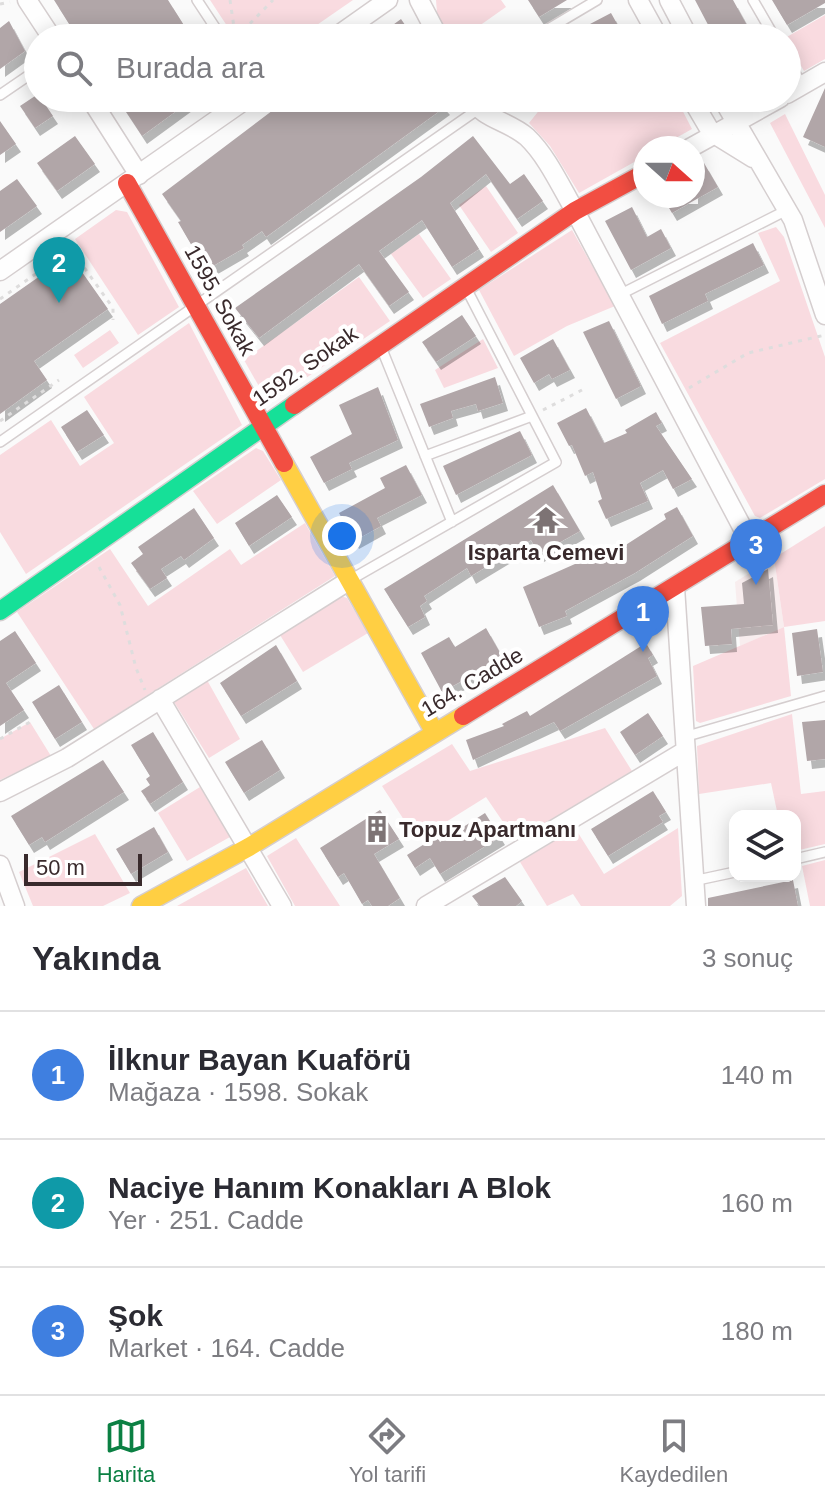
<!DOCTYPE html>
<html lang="tr">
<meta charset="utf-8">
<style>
:root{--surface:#fff;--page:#f7f7f7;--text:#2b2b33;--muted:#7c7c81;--line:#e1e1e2;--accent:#0b8043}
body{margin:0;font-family:Arial,sans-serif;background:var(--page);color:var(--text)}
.controls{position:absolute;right:24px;bottom:24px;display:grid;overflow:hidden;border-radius:16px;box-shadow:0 4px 20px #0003}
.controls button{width:72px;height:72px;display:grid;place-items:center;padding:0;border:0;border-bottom:2px solid var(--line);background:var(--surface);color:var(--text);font:40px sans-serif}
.compass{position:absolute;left:633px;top:136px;width:72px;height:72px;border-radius:50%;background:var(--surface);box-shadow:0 4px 20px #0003;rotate:111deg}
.scale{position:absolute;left:24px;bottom:20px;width:118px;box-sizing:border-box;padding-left:8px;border:4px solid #392a2c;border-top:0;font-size:22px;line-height:28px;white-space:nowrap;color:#392a2c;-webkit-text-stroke:6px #fff;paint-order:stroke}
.you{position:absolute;left:342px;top:536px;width:28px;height:28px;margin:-20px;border:6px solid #fff;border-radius:50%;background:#1a73e8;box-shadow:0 0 0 12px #1a73e833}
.badge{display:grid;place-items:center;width:52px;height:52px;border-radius:50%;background:var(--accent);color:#fff;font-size:26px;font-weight:700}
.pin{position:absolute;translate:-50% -66px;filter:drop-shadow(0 2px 4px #0008)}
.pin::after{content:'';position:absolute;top:42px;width:28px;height:24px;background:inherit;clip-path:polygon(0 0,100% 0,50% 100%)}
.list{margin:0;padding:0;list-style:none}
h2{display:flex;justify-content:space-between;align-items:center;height:104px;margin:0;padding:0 32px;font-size:34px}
h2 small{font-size:26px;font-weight:400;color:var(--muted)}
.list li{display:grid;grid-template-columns:52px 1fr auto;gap:24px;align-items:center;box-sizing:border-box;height:128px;padding:0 32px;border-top:2px solid var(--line)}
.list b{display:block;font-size:30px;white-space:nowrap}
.list p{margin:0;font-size:26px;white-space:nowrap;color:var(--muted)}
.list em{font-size:26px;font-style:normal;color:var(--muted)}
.icon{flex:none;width:44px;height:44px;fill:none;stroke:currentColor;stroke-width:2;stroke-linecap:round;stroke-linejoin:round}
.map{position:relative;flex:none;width:825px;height:906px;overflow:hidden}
.search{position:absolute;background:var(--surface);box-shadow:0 4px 20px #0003;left:24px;right:24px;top:24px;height:88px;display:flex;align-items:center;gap:20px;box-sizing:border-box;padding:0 28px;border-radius:44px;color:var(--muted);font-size:30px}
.sheet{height:488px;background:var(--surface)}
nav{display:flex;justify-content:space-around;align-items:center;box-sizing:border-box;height:112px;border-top:2px solid var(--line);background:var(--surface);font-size:22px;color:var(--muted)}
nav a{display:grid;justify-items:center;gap:4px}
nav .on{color:var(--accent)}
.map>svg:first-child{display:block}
</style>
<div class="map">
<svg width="825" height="906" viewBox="0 0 825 906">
<defs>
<filter id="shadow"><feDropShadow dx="5" dy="8" stdDeviation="0" flood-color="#0004"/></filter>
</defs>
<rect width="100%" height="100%" fill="#fafafa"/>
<!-- built -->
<path fill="#f8edee" d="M774,558L784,627L740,646L735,582Z"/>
<!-- green -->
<path fill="#f9dbe0" d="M210,0H353L298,38H235Z
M436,0H501L506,7L462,38H450L437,13Z
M825,15V59L804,71L785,38Z
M557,98H676L692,129L658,148H645V156L579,193L550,146L529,123L541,108Z
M785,114L825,195V228L770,123Z
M486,186L518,233L491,252L459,205Z
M116,210L127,212L179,307L138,335L75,239Z
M776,227L784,237L825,357V479L760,518L755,516L660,343L780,281L758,233Z
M572,230L615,306L567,326L514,356L479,290Z
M419,234L451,279L423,298L391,254Z
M359,277L390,321L272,401L265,397L244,360Z
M189,323L242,425L26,574L0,532V455L51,420L80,466L114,443L84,397Z
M110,330L119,343L83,368L74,355Z
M483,339L498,368L444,388L435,370Z
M256,448L263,451L281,480L217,524L193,491Z
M305,523L335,576L94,729L17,612L110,549L148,606L230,549L241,565Z
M825,526V621L784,627L791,696L700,723L696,721L693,666L784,627L774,558Z
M341,596L347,598L368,633L303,672L280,635Z
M207,680L240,739L209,758L174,702Z
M792,714L801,794L825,791V844L795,851V816H778L771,783L699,794L697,746Z
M30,722L51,756L0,780V739Z
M605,728L632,771L516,841L486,797L417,840L382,786L452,744L470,771Z
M200,787L230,837L187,861L158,813Z
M575,828L604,874L678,828L682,896L670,906H581L573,894L547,906L520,862Z
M95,834L130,893L103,906H33L19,872Z
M296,838L340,906H295L267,856Z
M825,860V906H810L802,866Z
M246,868L268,906H177Z"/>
<!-- building -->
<path fill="#b1a6a8" filter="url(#shadow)" d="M54,0H168L192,38H78Z
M528,0H567L539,17Z
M695,0H733L754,38H715Z
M772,0H825V3L787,25Z
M611,13L625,38H598L590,24Z
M401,19L414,38H375Z
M9,21L25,51L0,69V28Z
M825,88V147L803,137Z
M38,94L53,116L35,128L20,106Z
M117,98H194L142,136Z
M289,98H365L373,109L388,98H437L445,107L266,237L262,231L242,245L244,248L206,270L178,222L181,221L162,194Z
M0,121L16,144L0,155Z
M75,136L95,164L57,191L37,163Z
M473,136L510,184L524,174L543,201L517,219L486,174L450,203L479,249L452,267L422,220L379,251L409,292L389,306L359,264L259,338L235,308L421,177Z
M704,163L718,187L672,213L662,196H693V169Z
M17,179L37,206L0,232V191Z
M632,207L647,237L661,229L671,248L631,270L605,221Z
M753,243L764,265L705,294L708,301L662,324L649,296Z
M70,255L108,309L34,361L47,380L0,414V304Z
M462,315L476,336L436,362L422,342Z
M609,321L641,386L616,399L583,332Z
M553,339L570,370L552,379L549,374L534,383L520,358Z
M495,377L503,403L478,411L476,404L451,411L453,418L429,427L420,404Z
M378,387L398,440L349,463L352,469L324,483L310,457L352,434L339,405Z
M586,408L604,443L627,433L625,430L656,412L662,423L656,426L692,479L673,489L663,470L640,483L648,501L606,519L598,501L602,499L593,472L585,476L572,445L569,446L557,423Z
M87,410L104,435L77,452L61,427Z
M520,431L532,455L456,495L443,466Z
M406,465L422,495L377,518L381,526L354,541L339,513L385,488L380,478Z
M553,485L580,531L539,554L531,540L471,576L467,568L424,596L427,601L420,606L425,617L408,627L384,589Z
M277,495L292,517L249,546L235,523Z
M677,507L693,536L635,573L565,611L567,616L539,627L523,587L584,560L586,564L619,545L621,548L666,519L664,514Z
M194,508L214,538L184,560L181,556L161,569L167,578L150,589L131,563L143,554L138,547Z
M768,569L773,625L731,629L732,644L705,646L701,607L744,604L742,583Z
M486,628L503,658L442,692L421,653L449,637L455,647Z
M817,629L823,672L797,676L792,633Z
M15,631L36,663L6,683L24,710L0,726V641Z
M646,643L653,655L648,658L657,676L560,731L554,722L473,760L466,740L504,726L502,724L527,711L530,716Z
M276,645L297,681L241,716L220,683Z
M59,685L82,722L55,739L32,702Z
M648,713L663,736L635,755L620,732Z
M825,720V759L807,761L802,722Z
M153,732L183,782L150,804L141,791L150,785L146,779L150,776L131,745Z
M262,740L280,770L244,793L225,762Z
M103,760L124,792L45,842L42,837L29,845L11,816Z
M653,791L666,812L659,816L663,822L608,856L591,829Z
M380,810L399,839L374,854L400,898L388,906H372L368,900L362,904L344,873L338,877L320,848Z
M485,813L500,837L440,874L430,858L415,868L407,855L437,836L440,842Z
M154,827L168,852L131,874L116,849Z
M505,877L522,901L516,906H480L472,896Z
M793,880L798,906H708V898Z"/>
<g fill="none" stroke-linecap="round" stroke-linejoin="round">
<!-- lane casing -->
<g stroke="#d5cecf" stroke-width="12">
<path id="lane" d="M197,0L222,38
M753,0L775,38
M533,38L597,0
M787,59L802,85
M0,95L38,69
M621,294L787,210
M381,347L452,522
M0,442L477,110
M425,456L532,416
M350,580L556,462L466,288
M684,737L825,696
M795,859L825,852
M693,881L735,872"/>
</g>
<!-- street casing -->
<g stroke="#d5cecf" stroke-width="21">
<path id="street" d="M27,0L52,38
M419,0L439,38
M638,0L659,38
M669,0L689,38
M334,38L388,0
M787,94L825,72
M90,98L139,175
M471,98C482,119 509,121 527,137C547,156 561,187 575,211L750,542
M691,98L711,132L753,158
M722,98L793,220L825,315
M690,148L780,98
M0,271L248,98
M675,587L696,906
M160,699L282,906
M0,792L67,758L350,580
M0,865L15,906
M426,906L685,751"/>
</g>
<!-- fast casing -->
<g stroke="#d5cecf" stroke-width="21">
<path id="fast" d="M0,611L294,405"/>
</g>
<!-- slow casing -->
<g stroke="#d5cecf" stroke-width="21">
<path id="slow" d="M284,463L435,733
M141,906L249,847L463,716"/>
</g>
<!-- jam casing -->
<g stroke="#d5cecf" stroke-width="21">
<path id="jam" d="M127,183L284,463
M294,405L575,211L645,173
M463,716L825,494"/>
</g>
<!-- path -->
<path stroke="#dedddd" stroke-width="3" stroke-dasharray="4 6" stroke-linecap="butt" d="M230,0L235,34
M0,4L10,2
M236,38L273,0
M0,299L71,249L113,308V320
M689,388L748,353L825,335
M543,410L582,390
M0,421L59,380
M99,567L120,605L136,668L145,690
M0,739L30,722"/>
<!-- lane -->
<use href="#lane" stroke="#fefefe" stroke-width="9"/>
<!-- street -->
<use href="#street" stroke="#fefefe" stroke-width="18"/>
<!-- fast -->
<use href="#fast" stroke="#16e098" stroke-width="18"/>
<!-- slow -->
<use href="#slow" stroke="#ffcf43" stroke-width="18"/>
<!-- jam -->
<use href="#jam" stroke="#f24e42" stroke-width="18"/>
</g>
<!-- icons -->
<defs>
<g id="temple-bare" transform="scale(2.16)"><path d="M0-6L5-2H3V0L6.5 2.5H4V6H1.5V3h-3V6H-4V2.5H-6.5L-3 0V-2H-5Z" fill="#7d7374" stroke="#fff" stroke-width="2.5" paint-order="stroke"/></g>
<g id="building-bare" transform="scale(2.16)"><path d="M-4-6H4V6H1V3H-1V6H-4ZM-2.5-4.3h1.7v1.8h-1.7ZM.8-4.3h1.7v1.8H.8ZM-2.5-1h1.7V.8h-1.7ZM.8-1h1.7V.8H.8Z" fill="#7d7374" stroke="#fff" stroke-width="2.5" paint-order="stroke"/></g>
</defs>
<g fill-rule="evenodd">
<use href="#temple-bare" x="546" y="520"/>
<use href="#building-bare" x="377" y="829"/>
</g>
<g text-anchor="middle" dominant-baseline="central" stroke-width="8" stroke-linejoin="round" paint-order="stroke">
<!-- street labels -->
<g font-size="22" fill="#392a2c" stroke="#fff">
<text transform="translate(220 300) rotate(61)">1595. Sokak</text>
<text transform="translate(305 366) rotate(-35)">1592. Sokak</text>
<text transform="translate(472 682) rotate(-31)">164. Cadde</text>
</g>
<!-- poi labels -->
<g font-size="22" font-weight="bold" fill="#392a2c" stroke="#fff">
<text x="546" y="552">Isparta Cemevi</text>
<text x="399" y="829" text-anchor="start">Topuz Apartmanı</text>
</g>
</g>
</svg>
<div class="controls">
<button><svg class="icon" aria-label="layers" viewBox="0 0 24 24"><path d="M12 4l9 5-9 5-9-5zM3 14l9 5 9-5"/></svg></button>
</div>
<svg class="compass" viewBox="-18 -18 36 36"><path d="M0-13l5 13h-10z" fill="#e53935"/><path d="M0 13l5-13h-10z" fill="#7c7c81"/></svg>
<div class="scale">50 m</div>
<div class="you"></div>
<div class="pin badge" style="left:643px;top:652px;background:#3f7fe0">1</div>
<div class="pin badge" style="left:59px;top:303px;background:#0f9aa8">2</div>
<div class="pin badge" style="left:756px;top:585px;background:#3f7fe0">3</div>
<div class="search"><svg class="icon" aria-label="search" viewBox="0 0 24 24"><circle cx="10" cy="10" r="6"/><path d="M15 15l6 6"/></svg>Burada ara</div>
</div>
<section class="sheet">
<h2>Yakında<small>3 sonuç</small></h2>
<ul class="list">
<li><span class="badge" style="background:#3f7fe0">1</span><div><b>İlknur Bayan Kuaförü</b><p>Mağaza · 1598. Sokak</p></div><em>140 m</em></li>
<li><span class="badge" style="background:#0f9aa8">2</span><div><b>Naciye Hanım Konakları A Blok</b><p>Yer · 251. Cadde</p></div><em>160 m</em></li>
<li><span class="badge" style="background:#3f7fe0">3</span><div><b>Şok</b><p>Market · 164. Cadde</p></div><em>180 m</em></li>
</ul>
</section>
<nav>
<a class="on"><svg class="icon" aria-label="map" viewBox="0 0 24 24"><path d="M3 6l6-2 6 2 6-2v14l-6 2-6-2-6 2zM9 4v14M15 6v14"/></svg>Harita</a>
<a><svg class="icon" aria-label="directions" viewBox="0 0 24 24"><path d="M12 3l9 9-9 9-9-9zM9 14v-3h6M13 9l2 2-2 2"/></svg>Yol tarifi</a>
<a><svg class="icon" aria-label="saved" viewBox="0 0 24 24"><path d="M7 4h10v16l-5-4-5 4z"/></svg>Kaydedilen</a>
</nav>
